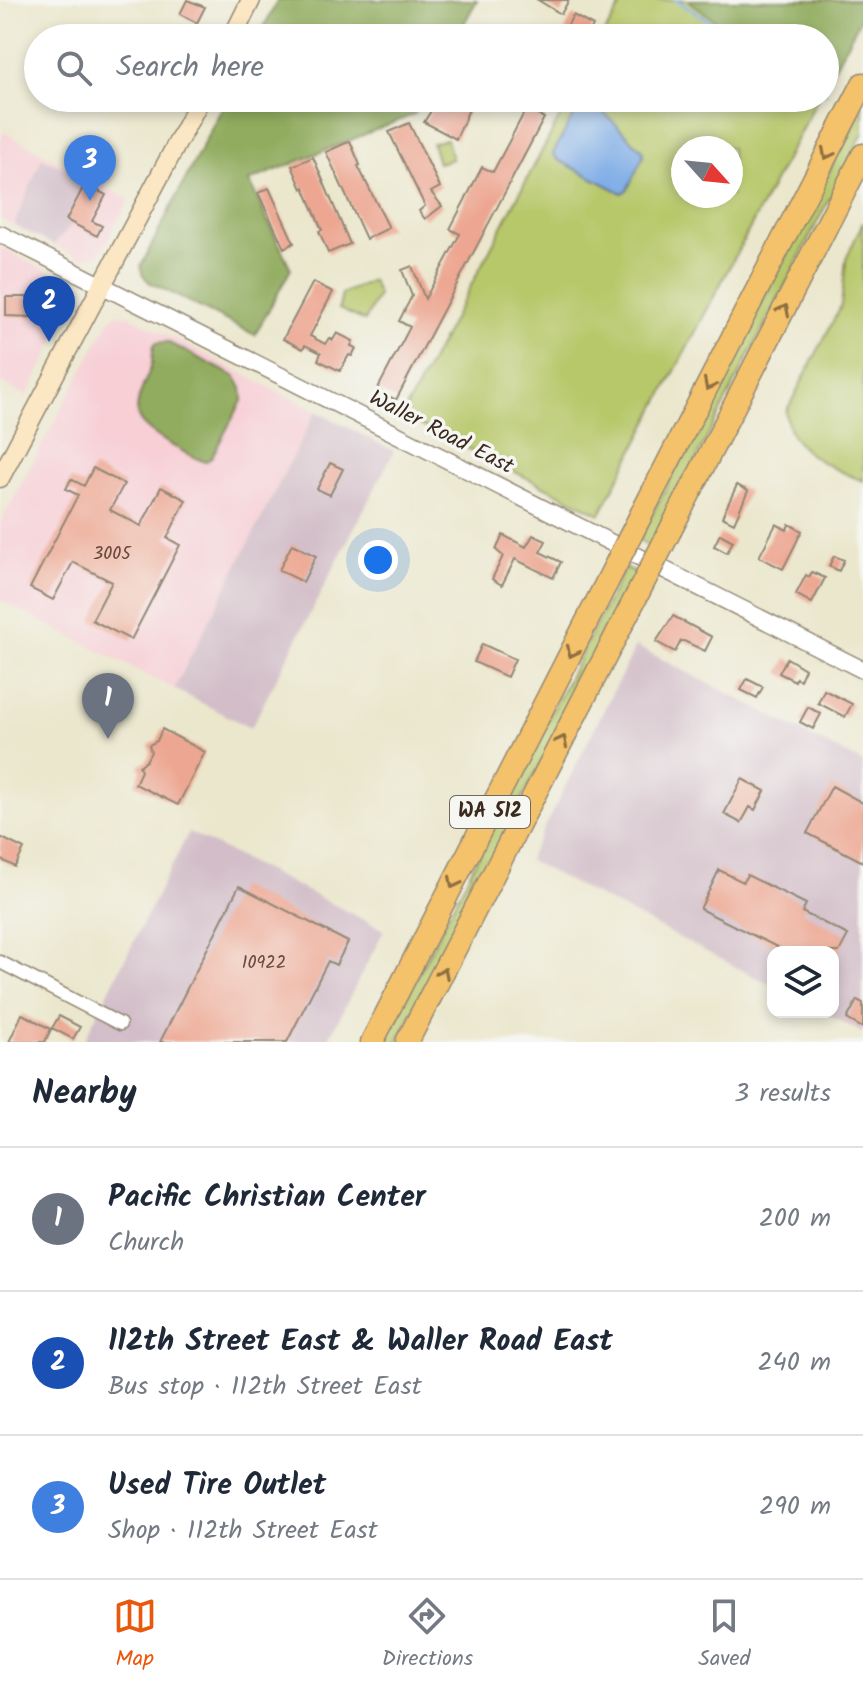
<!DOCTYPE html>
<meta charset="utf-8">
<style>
:root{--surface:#fff;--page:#f2f2f3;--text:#1f2937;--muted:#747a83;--line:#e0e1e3;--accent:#ea580c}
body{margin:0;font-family:Kalam,sans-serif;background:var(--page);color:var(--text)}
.controls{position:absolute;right:24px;bottom:24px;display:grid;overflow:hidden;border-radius:16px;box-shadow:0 4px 12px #0003}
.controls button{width:72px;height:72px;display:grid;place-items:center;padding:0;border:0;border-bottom:2px solid var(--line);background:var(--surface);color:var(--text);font:40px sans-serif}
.compass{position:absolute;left:671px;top:136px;width:72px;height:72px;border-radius:50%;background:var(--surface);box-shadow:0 4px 12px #0003;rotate:117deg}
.you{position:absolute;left:378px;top:560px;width:28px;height:28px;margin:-20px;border:6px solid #fff;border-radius:50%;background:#1a73e8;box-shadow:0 0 0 12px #1a73e833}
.badge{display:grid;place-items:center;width:52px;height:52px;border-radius:50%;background:var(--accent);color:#fff;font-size:26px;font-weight:700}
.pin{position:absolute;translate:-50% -66px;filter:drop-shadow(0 2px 4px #0008)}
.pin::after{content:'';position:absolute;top:42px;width:28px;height:24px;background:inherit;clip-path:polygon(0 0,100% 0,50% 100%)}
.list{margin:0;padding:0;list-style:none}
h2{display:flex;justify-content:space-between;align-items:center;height:104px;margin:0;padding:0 32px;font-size:34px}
h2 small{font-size:26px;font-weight:400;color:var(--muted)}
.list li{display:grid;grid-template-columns:52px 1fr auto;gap:24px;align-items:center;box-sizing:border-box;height:144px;padding:0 32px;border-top:2px solid var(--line)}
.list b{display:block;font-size:30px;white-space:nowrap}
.list p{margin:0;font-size:26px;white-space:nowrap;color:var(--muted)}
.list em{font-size:26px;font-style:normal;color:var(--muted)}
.icon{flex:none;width:44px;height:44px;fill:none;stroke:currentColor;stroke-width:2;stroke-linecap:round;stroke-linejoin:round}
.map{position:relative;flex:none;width:863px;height:1042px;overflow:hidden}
.search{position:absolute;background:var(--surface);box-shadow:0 4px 12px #0003;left:24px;right:24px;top:24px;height:88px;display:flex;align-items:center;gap:20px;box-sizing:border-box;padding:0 28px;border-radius:44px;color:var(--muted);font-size:30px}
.sheet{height:536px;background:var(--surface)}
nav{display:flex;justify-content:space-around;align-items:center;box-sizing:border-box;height:112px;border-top:2px solid var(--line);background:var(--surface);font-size:22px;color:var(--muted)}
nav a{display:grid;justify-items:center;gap:4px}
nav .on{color:var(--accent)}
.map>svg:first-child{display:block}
</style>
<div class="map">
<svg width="863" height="1042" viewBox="0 0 863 1042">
<rect width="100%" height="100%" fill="#f6f6f2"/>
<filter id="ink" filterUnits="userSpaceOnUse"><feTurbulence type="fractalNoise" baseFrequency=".0125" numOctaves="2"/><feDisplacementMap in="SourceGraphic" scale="16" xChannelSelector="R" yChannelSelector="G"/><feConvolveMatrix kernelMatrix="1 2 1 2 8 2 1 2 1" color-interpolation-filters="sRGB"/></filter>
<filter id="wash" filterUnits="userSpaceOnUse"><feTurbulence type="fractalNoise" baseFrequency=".006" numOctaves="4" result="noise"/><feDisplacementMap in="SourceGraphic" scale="32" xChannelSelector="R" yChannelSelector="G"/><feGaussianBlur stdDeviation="1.8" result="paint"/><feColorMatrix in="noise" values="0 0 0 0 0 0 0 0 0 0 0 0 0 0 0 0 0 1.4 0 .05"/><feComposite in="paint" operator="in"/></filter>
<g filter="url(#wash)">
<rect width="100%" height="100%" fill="#ebe7cd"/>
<!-- built -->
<path fill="#f7cfd5" d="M4,132L129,200L100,254L80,258L0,219V141Z
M0,247L71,283L75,301L27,396L0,383Z
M116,314L130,316L316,411L174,689L0,600V523L109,321Z"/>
<!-- industrial -->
<path fill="#d2bdc8" d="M42,158L86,179L66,219L73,223L54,245L14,225Z
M316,411L394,451L251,728L174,689Z
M636,646L863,763V1033L823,1012H833V952H773V986L528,860Z
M189,832L384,930L327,1042H83Z"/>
<!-- green -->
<path fill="#b7c86b" stroke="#797944" stroke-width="2" fill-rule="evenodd" d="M624,0H688L739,38H602Z
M570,98H818L600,514L402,416ZM585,99L591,100L643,151L622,193L558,160L553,154L581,102ZM683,148H731V196H683Z
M863,106V133L651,547L639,540Z
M447,139L452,159L438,163L432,143Z
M863,222V481C831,468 787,451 786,412L841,306L846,259Z
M372,280L378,295L365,321L339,309L342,294Z
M625,568L638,573L397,1042H384Z"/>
<!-- forest -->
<path fill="#91ac5f" stroke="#666b3e" stroke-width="2" d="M278,0H477L456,38H258Z
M688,0H863V14L825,85V38H739Z
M227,98H423L415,114L249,181L291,269L255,335L149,282L142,274L141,266Z
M167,342L236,377L242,388L243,399L211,458L205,462C190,456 141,431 138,416C134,401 146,381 151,367C154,358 151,351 155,343Z"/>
<!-- water -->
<path fill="#7babe6" stroke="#5b6a82" stroke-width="2" d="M585,99L591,100L643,151V157L627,190L622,193L558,160L553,154L581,101Z"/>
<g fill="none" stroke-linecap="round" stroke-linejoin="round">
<!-- stream -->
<path stroke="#7babe6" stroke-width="3" d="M676,0L737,38
M825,92L826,93"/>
</g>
<g id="blocks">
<!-- building -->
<path fill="#eda691" d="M187,0L205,7L197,23L180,14Z
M538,0H569L561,14Z
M573,15L593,26L587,38H561Z
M107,27L128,38H101Z
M469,27L490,38H463Z
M439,98H474L456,139L424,122Z
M526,109L544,118L396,400L377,390L410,327L399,321L412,296L402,270L412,266L425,299L460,234L450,229L482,167L493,172Z
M409,123L440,187L431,192L442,206L425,219L419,211L425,206L389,132Z
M350,141L360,165L358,166L389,228L366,239L326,152Z
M313,157L350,244L328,253L319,231L322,230L304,187L302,189L292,166Z
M85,184L106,195L92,221L102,226L97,236L66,220Z
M269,188L294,243L284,248L258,193Z
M313,282L333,292L310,336L325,344L329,338L333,340L337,333L353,341L351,346L356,348L352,356L349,355L340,371L318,360L321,353L305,345L303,349L283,339Z
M6,297H33V317L6,316Z
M330,463L343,469L330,495L317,489Z
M93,468L124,484L110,510L141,526L161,487L186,500L167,538L180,545L131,640L92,620L112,582L73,562L53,600L30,588L78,495L66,489L71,479L84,486Z
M737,485L748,491L734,523L722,517Z
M776,524L787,530L789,524L802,531L783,569L759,557Z
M720,534L733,541L727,553L714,546Z
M503,535L526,547L533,535L546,541L540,552L561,562L553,578L515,559L502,585L492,579L503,556L496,550Z
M292,544L316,556L303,582L279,570Z
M834,556L844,560L839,571L829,566Z
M812,572L825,578L812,603L796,594L806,575L809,577Z
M673,616L712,637L705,651L684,641H681L675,652L656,642Z
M482,644L515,659L507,677L474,662Z
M787,658L805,669L800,680L796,678L795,681L779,673Z
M747,679L763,687L757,698L741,690Z
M824,690L852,704L845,717L818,703Z
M808,707L821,714L813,729L800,722Z
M162,729L205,752L178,805L135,784L141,771L139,766L146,761L151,752L149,745L157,741Z
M742,779L765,791L755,810L750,807L741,823L724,814Z
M832,786L863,803V862L807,833Z
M0,837L24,849L15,867L0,859Z
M719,870L743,882L747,875L806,904L802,912L848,935L839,952H787L700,909Z
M239,886L348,942L336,965L328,961L287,1042H160Z
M857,1000L863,1003V1028L847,1019Z
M22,1014L51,1029L45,1042H9Z
M59,1016L80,1027L73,1039L52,1028Z"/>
</g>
</g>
<g filter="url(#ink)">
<use href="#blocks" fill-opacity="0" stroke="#938876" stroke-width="2"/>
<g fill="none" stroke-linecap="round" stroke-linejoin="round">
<!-- minor casing -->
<g stroke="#938876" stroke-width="15">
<path id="minor" d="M0,962L120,1024"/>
</g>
<!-- tertiary casing -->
<g stroke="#938876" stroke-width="19">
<path id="tertiary" d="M0,234L863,670"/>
</g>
<!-- secondary casing -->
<g stroke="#938876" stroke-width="21">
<path id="secondary" d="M232,38L251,0
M0,478L201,98"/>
</g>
<!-- motorway casing -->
<g stroke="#938876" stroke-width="25">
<path id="motorway" d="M642,513L863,84
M671,529L863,155
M372,1042L607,582
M407,1042L636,597"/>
</g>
<!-- minor -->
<use href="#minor" stroke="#fff" stroke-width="12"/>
<!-- tertiary -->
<use href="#tertiary" stroke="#fff" stroke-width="16"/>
<!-- secondary -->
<use href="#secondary" stroke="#fbe7c3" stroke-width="18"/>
<!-- motorway -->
<use href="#motorway" stroke="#f4c26a" stroke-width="22"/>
<!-- motorway-bridge casing -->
<g stroke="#938876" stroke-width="25" stroke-linecap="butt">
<path id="motorway-bridge" d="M607,582L642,513
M636,597L671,529"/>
</g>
<!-- motorway-bridge -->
<use href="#motorway-bridge" stroke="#f4c26a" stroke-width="22"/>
</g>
<!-- one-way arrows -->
<defs><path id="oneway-chevron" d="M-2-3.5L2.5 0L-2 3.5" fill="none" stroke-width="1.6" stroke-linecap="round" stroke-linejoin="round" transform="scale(2)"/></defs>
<g stroke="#8e6e40">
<use href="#oneway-chevron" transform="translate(827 154) rotate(117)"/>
<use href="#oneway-chevron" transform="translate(784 310) rotate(-63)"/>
<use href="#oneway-chevron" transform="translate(709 385) rotate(117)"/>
<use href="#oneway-chevron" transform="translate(572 652) rotate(117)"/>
<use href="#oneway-chevron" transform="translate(562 741) rotate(-63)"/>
<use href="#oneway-chevron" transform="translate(454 883) rotate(117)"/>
<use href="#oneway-chevron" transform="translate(443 973) rotate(-63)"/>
</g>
</g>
<g text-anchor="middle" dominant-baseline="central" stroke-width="7" stroke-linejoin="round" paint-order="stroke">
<!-- number labels -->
<g font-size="18" fill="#68493b">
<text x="112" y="554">3005</text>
<text x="264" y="963">10922</text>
</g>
<!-- shield labels -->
<rect fill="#f6f6f2" stroke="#73675e" stroke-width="2" x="450" y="796" width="80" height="32" rx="6"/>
<g font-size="20" font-weight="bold" fill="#3b2a1e">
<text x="490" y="812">WA 512</text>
</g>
<!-- street labels -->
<g font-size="22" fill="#3b2a1e" stroke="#f6f6f2">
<text transform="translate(441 433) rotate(27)">Waller Road East</text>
</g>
</g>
</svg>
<div class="controls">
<button><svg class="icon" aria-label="layers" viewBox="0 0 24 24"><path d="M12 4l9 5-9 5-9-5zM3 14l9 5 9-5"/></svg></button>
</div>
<svg class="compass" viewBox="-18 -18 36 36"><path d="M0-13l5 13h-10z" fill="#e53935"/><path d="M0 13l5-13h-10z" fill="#747a83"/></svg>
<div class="you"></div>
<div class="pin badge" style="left:108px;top:739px;background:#6b7280">1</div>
<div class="pin badge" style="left:49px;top:342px;background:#1a4fb4">2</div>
<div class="pin badge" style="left:90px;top:201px;background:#3f7fe0">3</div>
<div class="search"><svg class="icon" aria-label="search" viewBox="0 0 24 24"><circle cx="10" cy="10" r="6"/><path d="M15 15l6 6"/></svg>Search here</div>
</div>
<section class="sheet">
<h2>Nearby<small>3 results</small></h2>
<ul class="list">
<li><span class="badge" style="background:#6b7280">1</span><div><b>Pacific Christian Center</b><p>Church</p></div><em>200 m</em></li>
<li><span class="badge" style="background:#1a4fb4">2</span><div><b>112th Street East &amp; Waller Road East</b><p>Bus stop · 112th Street East</p></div><em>240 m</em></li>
<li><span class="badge" style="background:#3f7fe0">3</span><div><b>Used Tire Outlet</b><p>Shop · 112th Street East</p></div><em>290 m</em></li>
</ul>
</section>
<nav>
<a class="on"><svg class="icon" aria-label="map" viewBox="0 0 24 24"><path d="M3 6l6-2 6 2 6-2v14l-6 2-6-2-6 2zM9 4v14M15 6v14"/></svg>Map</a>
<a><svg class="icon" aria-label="directions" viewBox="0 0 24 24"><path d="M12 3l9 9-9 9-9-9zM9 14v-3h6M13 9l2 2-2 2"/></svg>Directions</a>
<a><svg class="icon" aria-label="saved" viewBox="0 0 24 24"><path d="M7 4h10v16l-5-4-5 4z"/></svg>Saved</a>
</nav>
